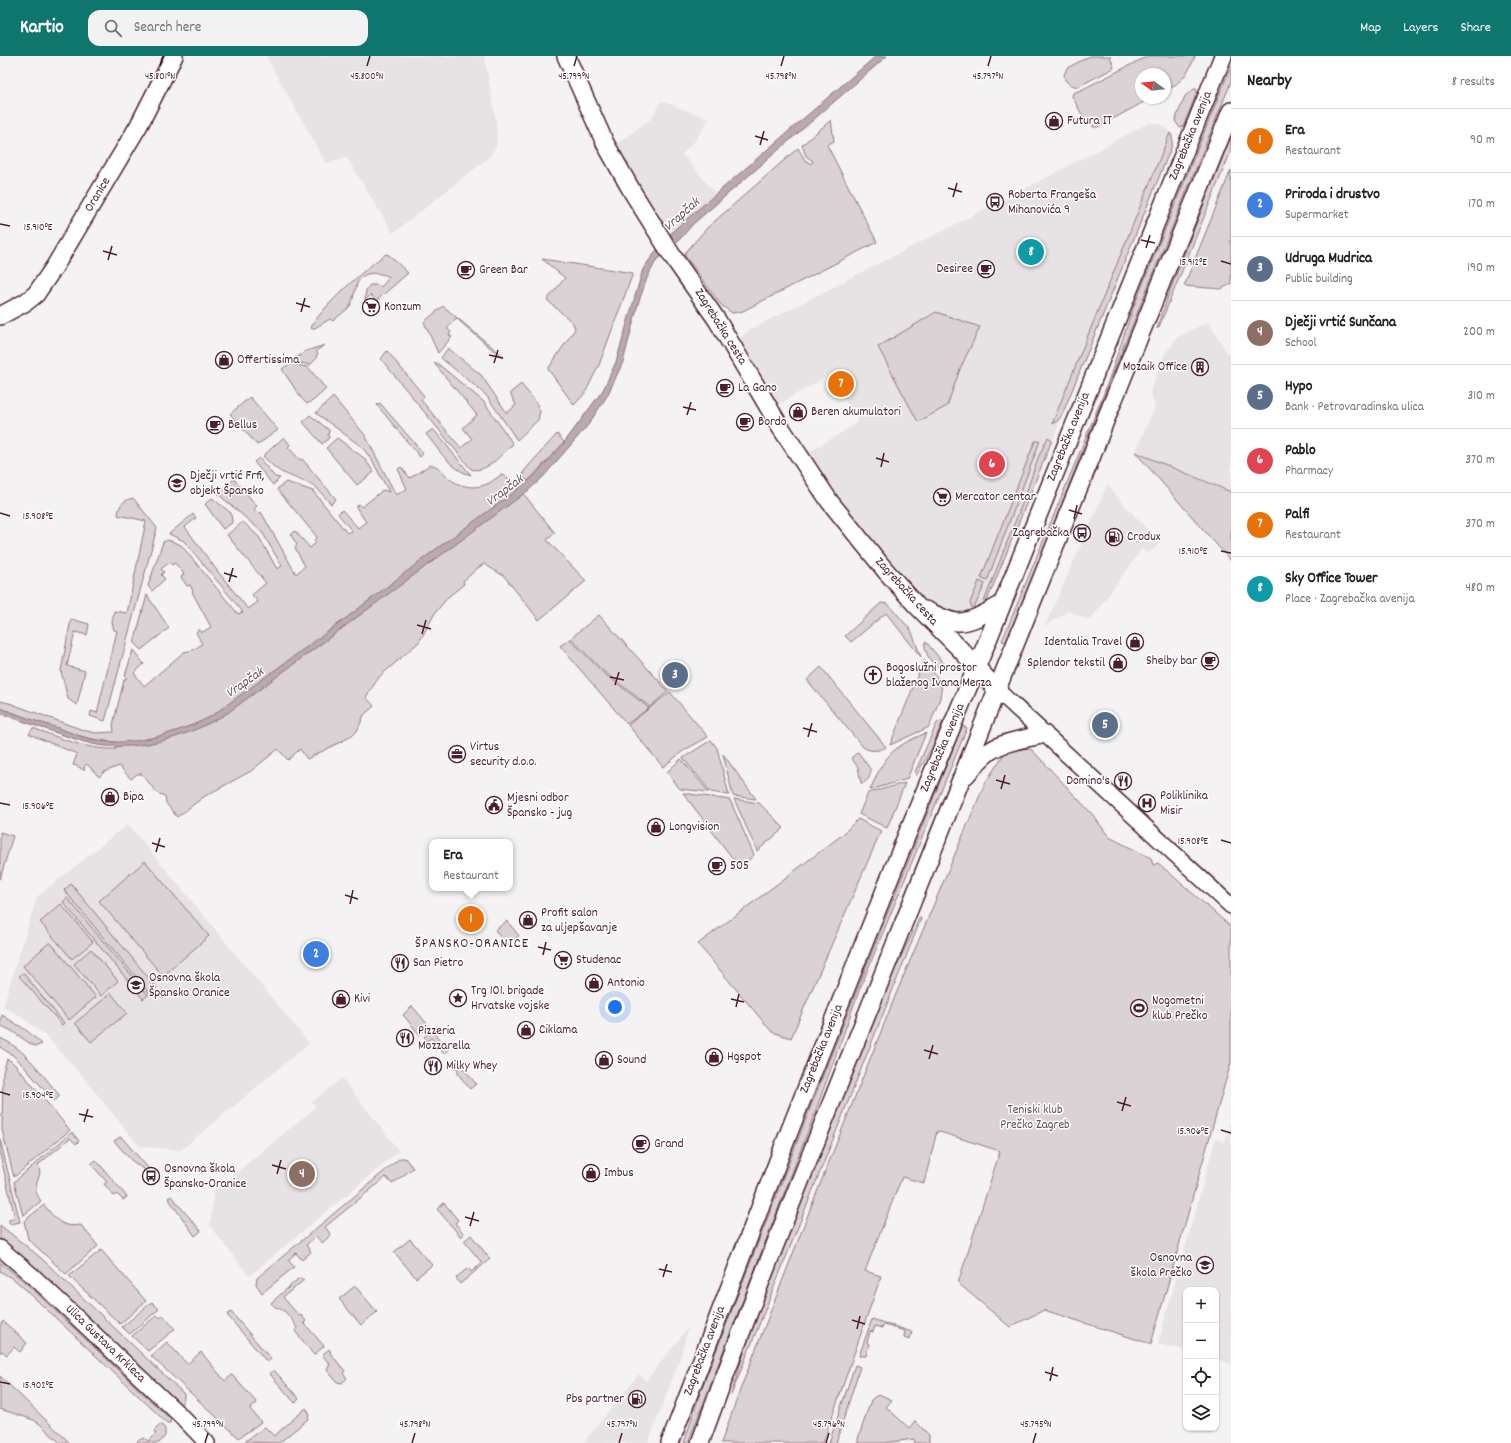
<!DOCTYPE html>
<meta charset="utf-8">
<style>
:root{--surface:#fff;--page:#f2f2f2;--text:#202124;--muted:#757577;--line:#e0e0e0;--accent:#0f766e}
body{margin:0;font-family:Dekko,sans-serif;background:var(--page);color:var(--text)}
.controls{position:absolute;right:12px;bottom:12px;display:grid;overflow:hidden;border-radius:8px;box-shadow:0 1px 3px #0004}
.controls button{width:36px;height:36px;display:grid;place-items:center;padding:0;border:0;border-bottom:1px solid var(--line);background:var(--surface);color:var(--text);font:20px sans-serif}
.compass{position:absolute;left:1135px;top:12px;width:36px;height:36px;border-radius:50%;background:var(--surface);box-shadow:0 1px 3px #0004;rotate:285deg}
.you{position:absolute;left:615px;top:951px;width:14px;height:14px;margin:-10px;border:3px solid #fff;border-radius:50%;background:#1a73e8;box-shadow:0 0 0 6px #1a73e833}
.badge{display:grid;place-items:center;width:26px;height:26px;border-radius:50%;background:var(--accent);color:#fff;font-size:13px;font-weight:700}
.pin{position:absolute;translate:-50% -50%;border:2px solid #fff;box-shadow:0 1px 4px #0006}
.popup{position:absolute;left:429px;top:783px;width:84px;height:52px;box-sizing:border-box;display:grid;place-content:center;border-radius:8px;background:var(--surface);filter:drop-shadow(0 1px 3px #0005);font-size:13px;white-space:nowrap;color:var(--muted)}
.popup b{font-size:15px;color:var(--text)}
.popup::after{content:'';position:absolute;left:50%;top:100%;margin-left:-8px;border:8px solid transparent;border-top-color:var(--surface)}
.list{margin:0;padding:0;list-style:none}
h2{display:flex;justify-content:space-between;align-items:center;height:52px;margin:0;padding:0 16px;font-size:17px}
h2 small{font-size:13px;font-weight:400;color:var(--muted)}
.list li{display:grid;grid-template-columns:26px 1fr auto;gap:12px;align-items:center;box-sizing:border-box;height:64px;padding:0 16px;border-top:1px solid var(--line)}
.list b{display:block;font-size:15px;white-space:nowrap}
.list p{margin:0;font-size:13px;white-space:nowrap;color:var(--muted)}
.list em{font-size:13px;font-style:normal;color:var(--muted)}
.icon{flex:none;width:22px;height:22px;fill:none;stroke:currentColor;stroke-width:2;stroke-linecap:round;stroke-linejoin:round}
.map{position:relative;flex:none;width:1231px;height:1387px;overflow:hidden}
header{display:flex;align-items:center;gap:24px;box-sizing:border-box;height:56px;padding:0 20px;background:var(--accent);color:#fff}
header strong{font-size:19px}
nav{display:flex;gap:22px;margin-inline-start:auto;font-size:14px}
.search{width:280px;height:36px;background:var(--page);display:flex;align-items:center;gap:10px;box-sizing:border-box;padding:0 14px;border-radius:12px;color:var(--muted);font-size:15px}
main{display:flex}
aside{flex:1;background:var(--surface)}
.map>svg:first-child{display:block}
</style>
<header>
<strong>Kartio</strong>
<div class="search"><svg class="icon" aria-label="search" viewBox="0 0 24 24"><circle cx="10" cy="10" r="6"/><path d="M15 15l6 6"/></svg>Search here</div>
<nav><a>Map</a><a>Layers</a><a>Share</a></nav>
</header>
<main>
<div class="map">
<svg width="1231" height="1387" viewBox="0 0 1231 1387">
<rect width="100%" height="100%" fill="#f4f2f2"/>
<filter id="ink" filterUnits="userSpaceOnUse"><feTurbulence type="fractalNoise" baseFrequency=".025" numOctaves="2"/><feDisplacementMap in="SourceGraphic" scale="8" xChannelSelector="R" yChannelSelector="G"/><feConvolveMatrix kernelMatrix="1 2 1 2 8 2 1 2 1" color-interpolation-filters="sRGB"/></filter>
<g filter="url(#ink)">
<!-- built -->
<path fill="#e7e2e3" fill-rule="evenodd" d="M266,0H484L496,64L497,82L496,91L487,103L393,177L347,102L326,107Z
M661,45L709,63L695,85L682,98L716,138L674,174L668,173L664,176L613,91L652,62Z
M1150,67L1159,68L1170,76L1173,79V88L987,545L981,552L963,563L925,549L900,515L868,480L850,456L840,449L801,392L811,395L856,368L859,360L855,352L848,350L832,317L788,343L775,351L738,288L740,282L748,275L1059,115L1145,69ZM980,271L953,330L895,322L878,292Z
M1208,266L1231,302V436L1135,396L1155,351L1150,337L1151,332L1165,298L1178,281Z
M1108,428L1117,441L1160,487L1148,498L1142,493L1090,564L1068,555L1045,570Z
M128,768L309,987L181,1094L139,1090L83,1021L48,982L26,964L3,950L37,841Z
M342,1022L399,1095L249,1220L210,1170L214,1135L316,1051L312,1046Z
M1231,1062V1307L1216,1303V1234H1186V1294L1158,1288L1215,1085L1217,1083L1225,1086Z
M688,1272L681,1300L648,1387H583L639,1318L646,1325Z"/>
<!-- green -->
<path fill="#dbd2d5" stroke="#927880" d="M1090,0H1110L1114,12L1077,31L1069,28L1065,24L1064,19L1067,12Z
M1148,0H1195C1188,18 1183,25 1165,35V18H1141V42H1151L1098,71H1093L1091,67L1087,68L1072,40L1073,37L1081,34Z
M1231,10V26L1112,319L1056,463L1006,586L1002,585L1104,337L1134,250Z
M1194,33H1196L1197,36L1183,71L1180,72L1175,65L1185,40Z
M831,64L834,85L827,89L877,186L743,255L732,257L721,249L684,198L707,172L798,92L805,104L811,108L813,105L806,100L802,89Z
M1170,77C1176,85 1169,96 1166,104L1062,359L1057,365L1052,368Z
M1231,80V95L1159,271L1157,273L1170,234Z
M1231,114V228L1221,233L1184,230Z
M386,198L389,199L408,217L376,245L371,239L365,244L366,234L370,229H377L381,231L390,221C379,216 362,214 357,228C354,236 354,243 350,250C346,255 338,260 333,265L330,263L313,273L311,272C319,253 368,210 386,198Z
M542,203L633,217L599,309L585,337L574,349L548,313L575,273L573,267L547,244L565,222Z
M443,250L504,301L502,302L456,262L447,273L451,276L449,279L452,281L438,297L424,266Z
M936,256L980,271L960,313L947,350L918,366L878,291Z
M325,289L316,295L318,298L316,300L317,302L310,309L292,305L306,295Z
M448,292L481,319L507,357L516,349L510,337L521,328L535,345L540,355L538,364L517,384L486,339L441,302Z
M387,295L424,340L421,344L461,392L472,383L463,372L477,359L434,307H437L484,346L513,388C502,397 487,418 471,413L381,303Z
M289,308L308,311L326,333L314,344L307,348L301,342L282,313Z
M250,341L278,374L257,389L230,358Z
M333,341L365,379L396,439L407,433L398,413L401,411L410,422L430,409C438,409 440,414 445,419C457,431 476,435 491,426C494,424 498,421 501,419L505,420L514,426L555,477L547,484L586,525L539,564L504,520L484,508L479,511L463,525L464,528L448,541L435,557L419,586L379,621L366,641L374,650L364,659L357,675L352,680L307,703L300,693L288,704L278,693L251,715L205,740L177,761L166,747L165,740L157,737L142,718H137L131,723L119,710L104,716L99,721L87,708L84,711L85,713L83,714L76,709L75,710L73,709L77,698L29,678L33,672C60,682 87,694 116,693V686C77,684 37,665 0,652V645L9,647L83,674L95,677L114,676L113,669L124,624L127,622L125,620L133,594L144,608L134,617L144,630L184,596L193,594L202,588L196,576L199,573L201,577L211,571L192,536L193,535L190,529L187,530L181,521L184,518L175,507L172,509L170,506L161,513L164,516L161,519L165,523L152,535L148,530L163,486L168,484L181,489L238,558L243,556L184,485L169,478L193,458L196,462L185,471L215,512L248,553L258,546L252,539L266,527L227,479L243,466L259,481L277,513L282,510L262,476L218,438L234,423L257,450L254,453L258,458L261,456L296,518L305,510L295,492L297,489L291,479L295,475L310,492L316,487L314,484L317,481L277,433L286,426L313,435L347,477L352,475L338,458L342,454L358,472L366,466L356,451L359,448L362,451L383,434L389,436L372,404L362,391L316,357Z
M380,347L423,397L420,401L377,349Z
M310,359L329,374L328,379L329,382L322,388L303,366Z
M433,373L471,419C451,414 439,394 426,378Z
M557,378L564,386L528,425L523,420L524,415Z
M284,381L290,389L288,391L300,404L302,403L336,443L331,448L315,430L281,416L273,410L263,400Z
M1048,381L1052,384L1002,508L987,545L982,551L1025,440L1038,402Z
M337,382L364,402L374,416L357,429L326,392Z
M1035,385H1040L987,525L981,522Z
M1135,396L1231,436V505Z
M259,402L275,421L280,422L273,429L254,406Z
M133,442L157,472L105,665L90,660L91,655L97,657L117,575L114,574L112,566L114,555L127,557L146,465L118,459C119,449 122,445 133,442Z
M212,442L231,457L232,467L223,473L205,448Z
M979,525L985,528L974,552H972L970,547Z
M147,539L169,572L141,594L134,587Z
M881,547L888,548L911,574L921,601L886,557L851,586L845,580Z
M599,559L668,635L650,651L603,615L571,582Z
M71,563L89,568L87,579L75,576L67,610L85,615L77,649L68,643L61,615Z
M570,583L602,616L649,652L627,668L560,590Z
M925,586H926L946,610C935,617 923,596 925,586Z
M924,604L942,628L940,642L929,671L890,689Z
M821,611L886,691C879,695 871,696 863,691L807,624Z
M670,636L708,681L683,695L663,711L628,669Z
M940,665H943L932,691L916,720L915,716L937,667Z
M962,670L967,672L859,935L813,1062L688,1387H684L701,1334L809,1055Z
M926,677L907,723L870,734C885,700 890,692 926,677Z
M711,684L717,692L729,739L711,736L683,702Z
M1010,689L1032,694L1093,759L1109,781L1151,802L1153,809L1158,807L1231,871V1006L1151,1288L1044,1254L1010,1271L958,1227L1000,1095L937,1075L924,1127L902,1121L865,1215L881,1220L823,1387H721L742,1329L811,1151L896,938L985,727Z
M858,696L871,714L869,722L864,727H861L858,711L851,702Z
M723,698L756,743L733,740Z
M681,703L709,736L680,733L667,716Z
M905,727L887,772L859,758L868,737Z
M683,737L730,744L754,799L740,812Z
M734,743L759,747L784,772L757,795Z
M858,763L881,775L791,982L772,976L698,888L842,779Z
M0,776L13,780L0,823Z
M145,805L209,880L163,920L99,845Z
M71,828L157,932L150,938L64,834Z
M67,842L148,939L143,943L63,846Z
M61,848L93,886L72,903L40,866Z
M920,861L921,863L731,1339L750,1277L809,1124L895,913Z
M507,865L519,880L507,890L495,874Z
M50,886L96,941L69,964L23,910Z
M91,893L118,925L101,940L74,908Z
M23,917L64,967L62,969L19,920Z
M111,937L127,957L91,986L75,967Z
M412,950L429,970L420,979L403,959Z
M2,959L26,974L42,988L37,990L32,989L12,975L0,969Z
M432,975L449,994L444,998L431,982L427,985L424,981Z
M0,982C26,993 42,1019 60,1040L54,1045L20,1006L14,1000L0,991Z
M7,1003L11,1005L16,1010L70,1074L14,1121L2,1074L3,1016Z
M456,1003L476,1028L470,1033L458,1018V1013L453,1011L449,1008Z
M72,1076L79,1085L76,1088L70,1082L38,1109C45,1123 28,1128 41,1145L23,1160L14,1126Z
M120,1081L122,1082L150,1114V1116H147L131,1104L114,1085Z
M0,1083L20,1166L11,1168H9V1164L15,1162L0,1098Z
M400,1102H405L413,1112L392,1128L386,1121L325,1171L331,1179L322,1187L316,1180L306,1189L311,1196L302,1204L296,1197L288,1204L294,1211L262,1237L256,1228L257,1222Z
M96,1104L127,1141L123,1144L117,1138L114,1140L104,1128L107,1126L91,1108Z
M171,1140L201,1175L195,1180L168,1142Z
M444,1147L458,1164L455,1167L464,1178L461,1181L437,1153Z
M44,1149C56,1163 60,1172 81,1169L98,1190L66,1218L28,1183L24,1165Z
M0,1169L41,1202L184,1338V1342L180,1350L18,1198L0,1184Z
M471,1179L490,1203L460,1228L456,1222L468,1212L471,1216L482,1207L464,1185Z
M410,1183L432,1209L416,1222L394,1196Z
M101,1194L146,1245L120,1268L69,1220Z
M0,1206L26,1227L171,1364L170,1367H167L25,1233L16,1225L0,1215Z
M301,1222L304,1224L283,1241L299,1260L301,1259L306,1265L304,1267L324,1290L314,1299L295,1275L297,1272C294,1266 287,1256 282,1254C277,1251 275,1252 271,1247L298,1223Z
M355,1230L377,1256L361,1269L339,1243Z
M152,1246L159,1253L130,1278L122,1271Z
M231,1256L271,1303L267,1306L227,1259Z
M157,1259L160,1262L163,1259L175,1273L148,1295L132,1280Z
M872,1263L912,1276L910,1283L904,1281L905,1275L884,1269L882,1272L875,1270L873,1276L870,1275L867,1287L869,1288L866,1300H859Z
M3,1265L27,1287L20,1296L14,1291L7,1299L2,1295L0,1297V1270Z
M167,1286L187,1308L201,1296L225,1325L232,1319L257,1347L250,1353L261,1366L239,1382L151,1300Z
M329,1293L331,1296L330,1297L345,1315L343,1317L347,1322L342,1327L337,1326L327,1314L330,1308L322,1299Z
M855,1309L860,1311L836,1387H829Z
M274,1314L299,1343L295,1347L270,1318Z
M0,1321V1320L70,1387H60L41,1369L34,1364L0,1353Z
M881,1339L892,1344L886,1351L909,1372L915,1365L929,1379V1387H915L914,1383L884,1387H858V1383L871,1344L876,1340Z
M306,1352L309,1357L308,1363L279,1387L244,1386L265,1371L274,1380Z
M161,1368L165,1373V1380L159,1387H139L137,1385L144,1382L149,1385L156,1378L154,1375Z"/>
<!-- water -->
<path fill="#baa9ae" stroke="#8d727a" d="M876,0H887L693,168L681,182L656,205L647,222L638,248L623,306L607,340L588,369L543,421L529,434L229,656C192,679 149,693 105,690C92,689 78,684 66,680C44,673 22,665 0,657V652C19,659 38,666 58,672C72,677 86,683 101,685C136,690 179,676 210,661L341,566L432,496L513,437L533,421L561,391L603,334L616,306L643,213L655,196L674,174Z"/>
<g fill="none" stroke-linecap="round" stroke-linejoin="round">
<!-- tertiary casing -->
<g stroke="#4a1f2b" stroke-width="18">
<path id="tertiary" d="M996,633L1231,850
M0,1192L34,1221L182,1361L207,1387"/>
</g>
<!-- secondary casing -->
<g stroke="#4a1f2b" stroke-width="20">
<path id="secondary" d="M566,0L605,87L633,137L673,201L717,264L779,369L816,425L830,446L885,514L917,550L961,594L996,633
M0,260L26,246L36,238L55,210L139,69L174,0
M925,554C935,558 946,565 957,566C972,567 988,555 1001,549
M965,720C973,712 980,702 990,695C1005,685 1026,683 1044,678
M670,1387L791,1071L910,771L987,586L1223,0
M700,1387C763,1214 833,1043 902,871C965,715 1026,558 1091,402L1105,365L1231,55"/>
</g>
<!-- tertiary -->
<use href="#tertiary" stroke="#fff" stroke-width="15"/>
<!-- secondary -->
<use href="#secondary" stroke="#fff" stroke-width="17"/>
</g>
</g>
<!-- ticks -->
<path fill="none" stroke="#4a1f2b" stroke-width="1.5" d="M160,10L163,0M367,10L370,0M574,10L577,0M781,10L784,0M988,10L991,0M755,80L768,84M760,89L764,75M948,132L962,136M953,141L957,127M0,168L10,170M1141,184L1155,187M1146,192L1150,179M103,195L117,199M108,204L112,190M1221,205L1231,208M296,247L310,251M301,256L305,242M489,299L503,302M494,307L498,294M683,351L696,354M687,359L691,346M876,402L889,406M881,411L884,397M1069,454L1082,458M0,457L10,460M1074,463L1077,449M1221,495L1231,497M224,517L237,521M229,526L233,512M417,569L431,573M422,578L426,564M610,621L624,624M615,629L619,616M803,672L817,676M808,681L812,667M996,724L1010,728M1001,733L1005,719M0,747L10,749M1221,784L1231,787M152,787L165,791M156,796L160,782M345,839L358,843M350,848L353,834M538,891L551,894M543,899L546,886M731,943L744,946M736,951L739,938M924,994L938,998M929,1003L933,989M0,1036L10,1039M1117,1046L1131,1050M1122,1055L1126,1041M79,1058L93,1061M84,1066L88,1053M1221,1074L1231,1077M272,1109L286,1113M277,1118L281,1104M465,1161L479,1165M470,1170L474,1156M659,1213L672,1216M663,1221L667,1208M852,1264L865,1268M857,1273L860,1260M1045,1316L1058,1320M1050,1325L1053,1311M0,1326L10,1328M205,1387L208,1377M412,1387L415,1377M619,1387L622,1377M826,1387L829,1377M1033,1387L1036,1377"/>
<!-- icons -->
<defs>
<g id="shop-ring" transform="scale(0.9)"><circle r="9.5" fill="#fff" stroke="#4a1f2b" stroke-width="1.5"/><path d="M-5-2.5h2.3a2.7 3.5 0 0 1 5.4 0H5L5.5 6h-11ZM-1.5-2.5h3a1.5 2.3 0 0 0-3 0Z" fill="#4a1f2b"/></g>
<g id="bus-ring" transform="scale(0.9)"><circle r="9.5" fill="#fff" stroke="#4a1f2b" stroke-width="1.5"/><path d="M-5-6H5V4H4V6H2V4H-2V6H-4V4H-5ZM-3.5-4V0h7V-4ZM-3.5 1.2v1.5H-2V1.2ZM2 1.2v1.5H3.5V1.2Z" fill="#4a1f2b"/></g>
<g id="cafe-ring" transform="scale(0.9)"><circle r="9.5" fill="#fff" stroke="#4a1f2b" stroke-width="1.5"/><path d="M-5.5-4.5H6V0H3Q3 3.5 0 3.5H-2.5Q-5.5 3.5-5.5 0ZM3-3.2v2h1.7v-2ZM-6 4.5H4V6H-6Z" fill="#4a1f2b"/></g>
<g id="supermarket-ring" transform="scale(0.9)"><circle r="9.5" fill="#fff" stroke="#4a1f2b" stroke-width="1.5"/><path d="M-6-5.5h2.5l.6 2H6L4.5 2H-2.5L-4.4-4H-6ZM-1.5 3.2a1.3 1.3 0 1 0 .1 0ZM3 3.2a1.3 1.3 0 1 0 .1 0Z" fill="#4a1f2b"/></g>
<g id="building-ring" transform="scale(0.9)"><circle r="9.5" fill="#fff" stroke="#4a1f2b" stroke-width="1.5"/><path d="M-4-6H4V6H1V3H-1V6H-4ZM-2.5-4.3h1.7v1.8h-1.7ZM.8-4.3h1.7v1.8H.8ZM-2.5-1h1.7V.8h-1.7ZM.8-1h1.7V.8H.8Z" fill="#4a1f2b"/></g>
<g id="school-ring" transform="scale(0.9)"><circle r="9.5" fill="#fff" stroke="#4a1f2b" stroke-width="1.5"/><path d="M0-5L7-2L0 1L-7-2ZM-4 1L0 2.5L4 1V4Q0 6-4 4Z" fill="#4a1f2b"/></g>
<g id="fuel-ring" transform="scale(0.9)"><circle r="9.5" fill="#fff" stroke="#4a1f2b" stroke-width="1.5"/><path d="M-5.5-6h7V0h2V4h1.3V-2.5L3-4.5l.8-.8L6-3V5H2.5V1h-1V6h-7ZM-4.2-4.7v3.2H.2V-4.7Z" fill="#4a1f2b"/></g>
<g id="church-ring" transform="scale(0.9)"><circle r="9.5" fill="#fff" stroke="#4a1f2b" stroke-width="1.5"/><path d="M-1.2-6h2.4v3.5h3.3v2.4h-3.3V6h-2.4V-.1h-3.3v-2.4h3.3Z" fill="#4a1f2b"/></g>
<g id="office-ring" transform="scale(0.9)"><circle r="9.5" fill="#fff" stroke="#4a1f2b" stroke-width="1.5"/><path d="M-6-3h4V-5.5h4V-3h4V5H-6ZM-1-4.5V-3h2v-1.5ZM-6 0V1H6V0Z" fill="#4a1f2b"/></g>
<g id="restaurant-ring" transform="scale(0.9)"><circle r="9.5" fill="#fff" stroke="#4a1f2b" stroke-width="1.5"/><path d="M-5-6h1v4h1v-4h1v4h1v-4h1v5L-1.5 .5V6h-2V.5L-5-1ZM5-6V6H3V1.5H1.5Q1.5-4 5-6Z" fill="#4a1f2b"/></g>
<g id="hospital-ring" transform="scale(0.9)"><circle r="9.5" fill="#fff" stroke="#4a1f2b" stroke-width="1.5"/><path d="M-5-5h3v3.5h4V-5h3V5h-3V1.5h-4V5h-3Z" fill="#4a1f2b"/></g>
<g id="civic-ring" transform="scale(0.9)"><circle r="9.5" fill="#fff" stroke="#4a1f2b" stroke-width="1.5"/><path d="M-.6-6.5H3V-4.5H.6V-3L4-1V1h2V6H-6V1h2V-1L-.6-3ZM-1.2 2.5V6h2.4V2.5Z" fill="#4a1f2b"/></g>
<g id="sight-ring" transform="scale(0.9)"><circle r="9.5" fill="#fff" stroke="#4a1f2b" stroke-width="1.5"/><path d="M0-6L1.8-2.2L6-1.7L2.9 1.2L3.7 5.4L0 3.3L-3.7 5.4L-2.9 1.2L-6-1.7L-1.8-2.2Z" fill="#4a1f2b"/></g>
<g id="stadium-ring" transform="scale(0.9)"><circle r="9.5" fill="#fff" stroke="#4a1f2b" stroke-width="1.5"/><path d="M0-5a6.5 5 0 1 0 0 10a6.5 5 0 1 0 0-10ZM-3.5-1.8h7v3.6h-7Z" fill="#4a1f2b"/></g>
</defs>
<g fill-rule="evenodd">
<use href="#shop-ring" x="1054" y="65"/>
<use href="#bus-ring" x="995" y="146"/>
<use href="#cafe-ring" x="986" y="213"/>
<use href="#cafe-ring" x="466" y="214"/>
<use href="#supermarket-ring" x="371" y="251"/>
<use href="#shop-ring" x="224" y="304"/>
<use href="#building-ring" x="1200" y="311"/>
<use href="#cafe-ring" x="725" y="332"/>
<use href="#shop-ring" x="798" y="356"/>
<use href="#cafe-ring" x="745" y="366"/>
<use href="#cafe-ring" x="215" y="369"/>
<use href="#school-ring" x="177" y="427"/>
<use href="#supermarket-ring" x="942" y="441"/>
<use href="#bus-ring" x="1082" y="477"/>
<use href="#fuel-ring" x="1114" y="481"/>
<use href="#shop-ring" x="1135" y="586"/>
<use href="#cafe-ring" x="1210" y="605"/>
<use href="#shop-ring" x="1118" y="607"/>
<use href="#church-ring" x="873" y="619"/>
<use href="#office-ring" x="457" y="698"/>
<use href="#restaurant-ring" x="1123" y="725"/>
<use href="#shop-ring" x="110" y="741"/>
<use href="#hospital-ring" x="1147" y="747"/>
<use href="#civic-ring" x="494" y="749"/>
<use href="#shop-ring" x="656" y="771"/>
<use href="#cafe-ring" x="717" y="810"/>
<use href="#shop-ring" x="528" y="864"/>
<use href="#supermarket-ring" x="563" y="904"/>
<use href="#restaurant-ring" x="400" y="907"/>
<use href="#shop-ring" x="594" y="927"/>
<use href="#school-ring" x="136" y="929"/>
<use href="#sight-ring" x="458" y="942"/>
<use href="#shop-ring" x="341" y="943"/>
<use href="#stadium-ring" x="1139" y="952"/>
<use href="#shop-ring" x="526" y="974"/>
<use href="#restaurant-ring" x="405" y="982"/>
<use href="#shop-ring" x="714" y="1001"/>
<use href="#shop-ring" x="604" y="1004"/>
<use href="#restaurant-ring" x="433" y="1010"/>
<use href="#cafe-ring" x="641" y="1088"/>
<use href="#shop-ring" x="591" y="1117"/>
<use href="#bus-ring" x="151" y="1120"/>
<use href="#school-ring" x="1205" y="1209"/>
<use href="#fuel-ring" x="637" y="1343"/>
</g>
<g text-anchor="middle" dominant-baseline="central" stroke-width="3" stroke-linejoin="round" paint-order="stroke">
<!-- poi labels -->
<g font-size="13" fill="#4a1f2b" stroke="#fff" text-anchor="start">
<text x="1067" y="65">Futura IT</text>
<text x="1008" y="139">Roberta Frangeša<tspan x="1008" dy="15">Mihanovića 9</tspan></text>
<text x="973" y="213" text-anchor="end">Desiree</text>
<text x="479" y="214">Green Bar</text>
<text x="384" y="251">Konzum</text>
<text x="237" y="304">Offertissima</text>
<text x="1187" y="311" text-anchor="end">Mozaik Office</text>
<text x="738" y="332">La Gano</text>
<text x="811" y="356">Beren akumulatori</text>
<text x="758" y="366">Bordo</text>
<text x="228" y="369">Bellus</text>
<text x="190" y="420">Dječji vrtić Frfi,<tspan x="190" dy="15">objekt Špansko</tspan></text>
<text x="955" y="441">Mercator centar</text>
<text x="1069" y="477" text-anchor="end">Zagrebačka</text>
<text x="1127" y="481">Crodux</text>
<text x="1122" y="586" text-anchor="end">Identalia Travel</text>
<text x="1197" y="605" text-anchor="end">Shelby bar</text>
<text x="1105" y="607" text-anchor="end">Splendor tekstil</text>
<text x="886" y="612">Bogoslužni prostor<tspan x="886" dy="15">blaženog Ivana Merza</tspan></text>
<text x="470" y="691">Virtus<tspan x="470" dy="15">security d.o.o.</tspan></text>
<text x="1110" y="725" text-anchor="end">Domino's</text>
<text x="1160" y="740">Poliklinika<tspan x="1160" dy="15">Misir</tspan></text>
<text x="123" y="741">Bipa</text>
<text x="507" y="742">Mjesni odbor<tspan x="507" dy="15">Špansko - jug</tspan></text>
<text x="669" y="771">Longvision</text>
<text x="730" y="810">505</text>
<text x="541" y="857">Profit salon<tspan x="541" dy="15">za uljepšavanje</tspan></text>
<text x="576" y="904">Studenac</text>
<text x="413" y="907">San Pietro</text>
<text x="149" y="922">Osnovna škola<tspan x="149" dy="15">Špansko Oranice</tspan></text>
<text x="607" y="927">Antonio</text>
<text x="471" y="935">Trg 101. brigade<tspan x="471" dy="15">Hrvatske vojske</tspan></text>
<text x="354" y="943">Kivi</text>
<text x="1152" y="945">Nogometni<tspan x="1152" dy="15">klub Prečko</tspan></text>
<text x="539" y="974">Ciklama</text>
<text x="418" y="975">Pizzeria<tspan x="418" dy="15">Mozzarella</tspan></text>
<text x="727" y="1001">Hgspot</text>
<text x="617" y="1004">Sound</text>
<text x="446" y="1010">Milky Whey</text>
<text x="654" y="1088">Grand</text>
<text x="164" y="1113">Osnovna škola<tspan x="164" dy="15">Špansko-Oranice</tspan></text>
<text x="604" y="1117">Imbus</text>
<text x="1192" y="1202" text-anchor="end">Osnovna<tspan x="1192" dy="15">škola Prečko</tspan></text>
<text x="624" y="1343" text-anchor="end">Pbs partner</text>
</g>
<!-- street labels -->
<g font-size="13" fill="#4a1f2b" stroke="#fff">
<text transform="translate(1191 80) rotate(-68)">Zagrebačka avenija</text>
<text transform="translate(98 139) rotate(-59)">Oranice</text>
<text transform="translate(720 271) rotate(58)">Zagrebačka cesta</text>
<text transform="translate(1069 381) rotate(-68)">Zagrebačka avenija</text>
<text transform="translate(906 536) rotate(48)">Zagrebačka cesta</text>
<text transform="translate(943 692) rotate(-67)">Zagrebačka avenija</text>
<text transform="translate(822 993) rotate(-68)">Zagrebačka avenija</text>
<text transform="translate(105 1288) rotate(44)">Ulica Gustava Krkleca</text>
<text transform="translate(705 1295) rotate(-69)">Zagrebačka avenija</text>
</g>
<!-- park labels -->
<g font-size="13" fill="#6e4c56" stroke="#fff">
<text x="1035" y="1054">Teniski klub<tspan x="1035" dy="15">Prečko Zagreb</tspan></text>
</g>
<!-- water labels -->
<g font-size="14" font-style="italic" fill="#714f59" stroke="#fff">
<text transform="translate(682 159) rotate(-42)">Vrapčak</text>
<text transform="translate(505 435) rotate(-37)">Vrapčak</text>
<text transform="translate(245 627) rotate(-35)">Vrapčak</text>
</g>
<!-- neighbourhood labels -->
<g font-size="14" letter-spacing="1" fill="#4a1f2b" stroke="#fff">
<text x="472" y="888">ŠPANSKO-ORANICE</text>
</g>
</g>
<g font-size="10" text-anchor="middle" fill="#4a1f2b" stroke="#fff" stroke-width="3" stroke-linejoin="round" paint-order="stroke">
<text x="367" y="23">45.800°N</text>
<text x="160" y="23">45.801°N</text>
<text x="574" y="23">45.799°N</text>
<text x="781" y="23">45.798°N</text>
<text x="988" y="23">45.797°N</text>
<text x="38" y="174">15.910°E</text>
<text x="1193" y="209">15.912°E</text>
<text x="38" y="463">15.908°E</text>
<text x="1193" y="498">15.910°E</text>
<text x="38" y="753">15.906°E</text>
<text x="1193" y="788">15.908°E</text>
<text x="38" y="1042">15.904°E</text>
<text x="1193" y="1078">15.906°E</text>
<text x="38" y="1332">15.902°E</text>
<text x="208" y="1371">45.799°N</text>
<text x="415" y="1371">45.798°N</text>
<text x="622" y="1371">45.797°N</text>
<text x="829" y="1371">45.796°N</text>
<text x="1036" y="1371">45.795°N</text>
</g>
</svg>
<div class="controls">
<button>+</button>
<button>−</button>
<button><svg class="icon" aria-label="locate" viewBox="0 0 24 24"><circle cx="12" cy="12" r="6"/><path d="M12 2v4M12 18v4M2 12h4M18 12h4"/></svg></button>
<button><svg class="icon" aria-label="layers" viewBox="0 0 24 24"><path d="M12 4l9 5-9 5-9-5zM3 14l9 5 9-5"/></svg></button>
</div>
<svg class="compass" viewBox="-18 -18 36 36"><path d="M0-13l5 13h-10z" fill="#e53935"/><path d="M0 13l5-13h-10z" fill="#757577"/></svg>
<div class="you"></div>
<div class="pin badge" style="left:471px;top:863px;background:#e8710a">1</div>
<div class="popup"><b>Era</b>Restaurant</div>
<div class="pin badge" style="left:316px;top:898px;background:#3f7fe0">2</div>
<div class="pin badge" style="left:675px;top:619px;background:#5c6f8a">3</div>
<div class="pin badge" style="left:302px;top:1118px;background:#8d6e63">4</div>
<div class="pin badge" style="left:1105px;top:669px;background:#5c6f8a">5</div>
<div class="pin badge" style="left:992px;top:408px;background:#e0444e">6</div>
<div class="pin badge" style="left:841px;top:328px;background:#e8710a">7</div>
<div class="pin badge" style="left:1031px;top:196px;background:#0f9aa8">8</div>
</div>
<aside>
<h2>Nearby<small>8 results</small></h2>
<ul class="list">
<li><span class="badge" style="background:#e8710a">1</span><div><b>Era</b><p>Restaurant</p></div><em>90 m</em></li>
<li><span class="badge" style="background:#3f7fe0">2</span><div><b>Priroda i drustvo</b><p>Supermarket</p></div><em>170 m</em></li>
<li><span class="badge" style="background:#5c6f8a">3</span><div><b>Udruga Mudrica</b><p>Public building</p></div><em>190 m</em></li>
<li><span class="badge" style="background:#8d6e63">4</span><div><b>Dječji vrtić Sunčana</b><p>School</p></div><em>200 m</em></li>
<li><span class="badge" style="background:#5c6f8a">5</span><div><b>Hypo</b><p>Bank · Petrovaradinska ulica</p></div><em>310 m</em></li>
<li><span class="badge" style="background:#e0444e">6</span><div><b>Pablo</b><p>Pharmacy</p></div><em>370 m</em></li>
<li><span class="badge" style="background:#e8710a">7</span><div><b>Palfi</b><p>Restaurant</p></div><em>370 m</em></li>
<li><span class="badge" style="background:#0f9aa8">8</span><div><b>Sky Office Tower</b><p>Place · Zagrebačka avenija</p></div><em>480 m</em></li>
</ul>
</aside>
</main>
